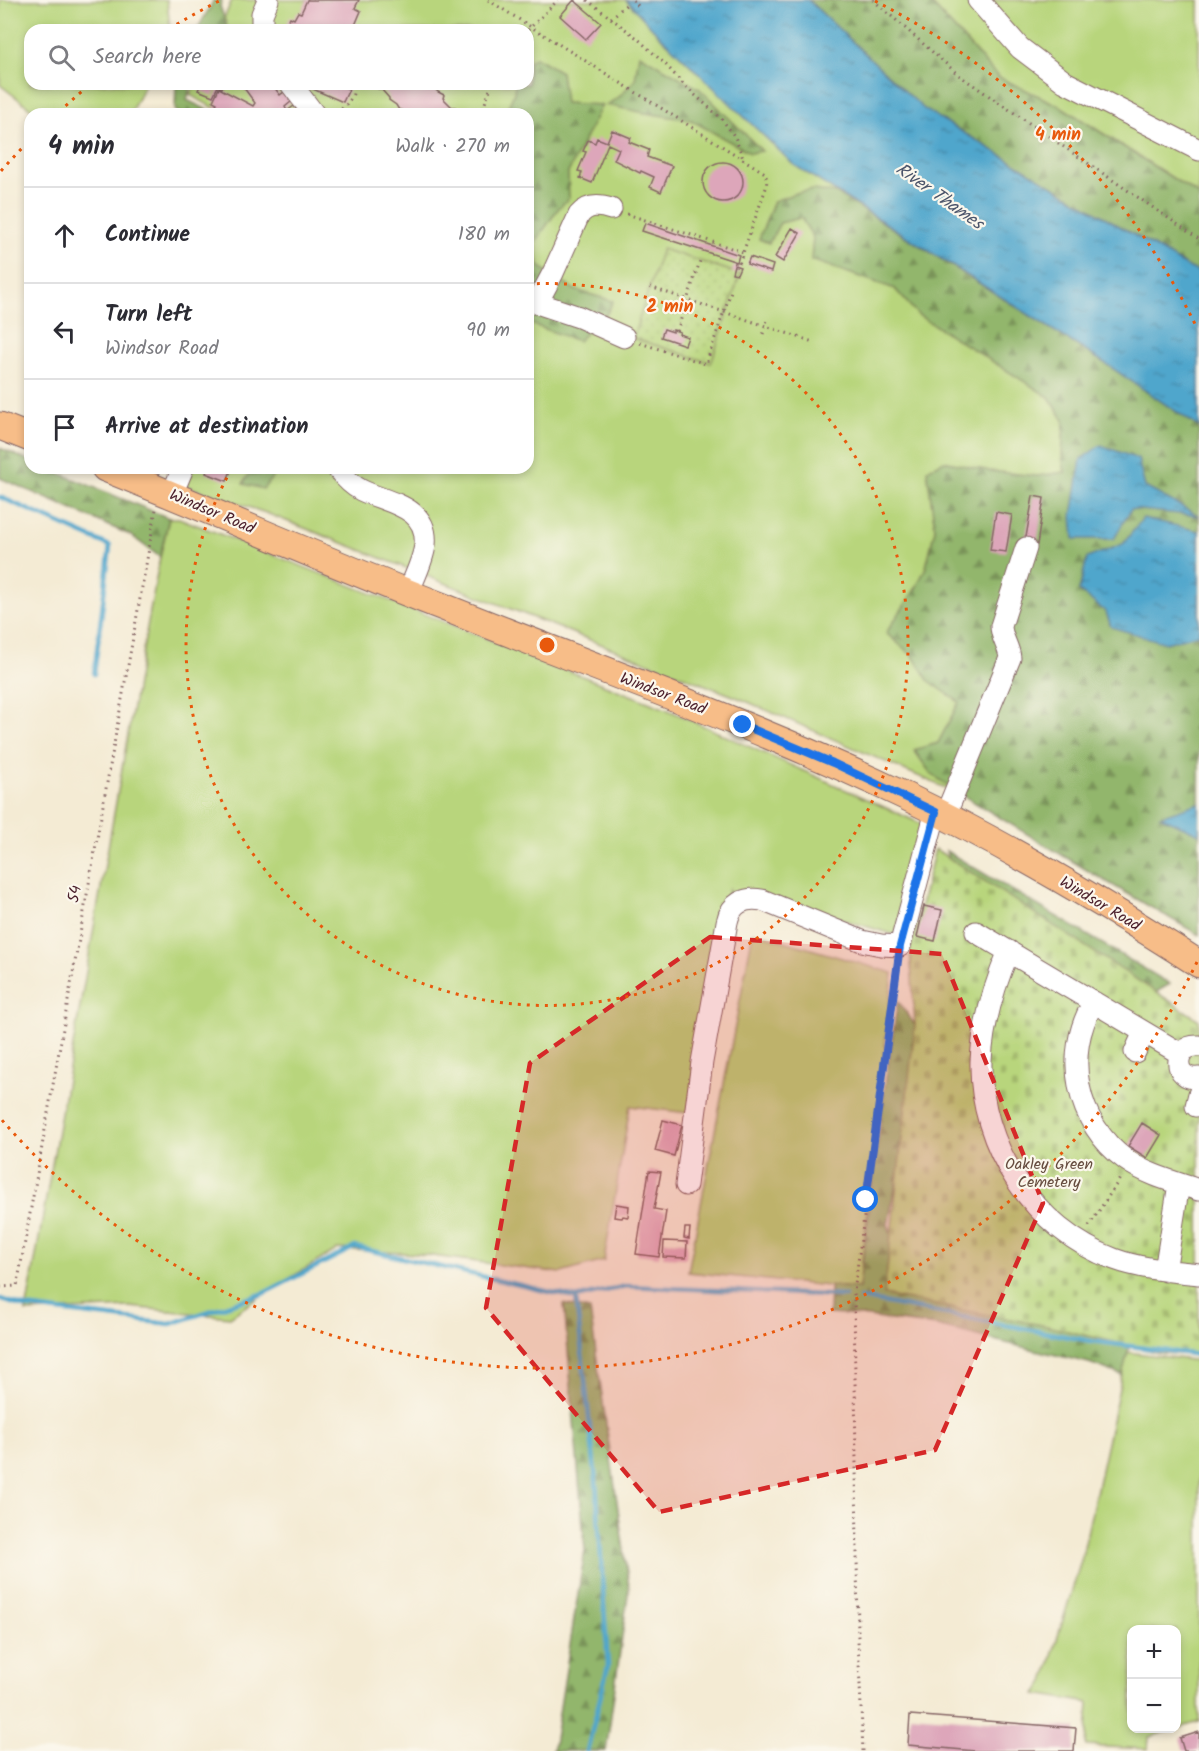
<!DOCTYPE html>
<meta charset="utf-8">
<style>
:root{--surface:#fff;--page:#f2f2f3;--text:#2b2b33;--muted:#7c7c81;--line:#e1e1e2}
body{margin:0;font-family:Kalam,sans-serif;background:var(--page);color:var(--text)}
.controls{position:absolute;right:18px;bottom:18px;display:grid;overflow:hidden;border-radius:12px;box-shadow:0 3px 9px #0003}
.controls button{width:54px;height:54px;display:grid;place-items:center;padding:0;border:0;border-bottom:2px solid var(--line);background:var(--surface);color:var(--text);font:30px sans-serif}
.stop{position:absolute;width:18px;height:18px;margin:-14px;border:4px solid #1a73e8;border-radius:50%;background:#fff}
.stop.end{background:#1a73e8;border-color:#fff;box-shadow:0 2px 6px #0008}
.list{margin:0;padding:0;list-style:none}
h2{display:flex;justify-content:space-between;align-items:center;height:78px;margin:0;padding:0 24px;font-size:26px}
h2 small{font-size:20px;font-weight:400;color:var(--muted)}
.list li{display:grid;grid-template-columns:39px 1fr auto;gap:18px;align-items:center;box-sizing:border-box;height:96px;padding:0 24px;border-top:2px solid var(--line)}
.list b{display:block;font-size:22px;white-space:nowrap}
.list p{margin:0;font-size:20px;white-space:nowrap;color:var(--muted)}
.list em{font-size:20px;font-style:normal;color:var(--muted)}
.icon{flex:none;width:33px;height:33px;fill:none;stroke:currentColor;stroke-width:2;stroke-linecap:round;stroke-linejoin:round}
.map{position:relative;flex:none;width:1199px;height:1751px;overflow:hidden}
.search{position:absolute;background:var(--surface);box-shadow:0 3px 9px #0003;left:24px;top:24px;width:510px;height:66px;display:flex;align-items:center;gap:15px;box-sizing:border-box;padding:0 21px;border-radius:18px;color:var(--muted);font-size:22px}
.panel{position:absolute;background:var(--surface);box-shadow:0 3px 9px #0003;left:24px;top:108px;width:510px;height:366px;border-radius:18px}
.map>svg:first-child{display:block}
</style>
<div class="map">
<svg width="1199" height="1751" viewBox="0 0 1199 1751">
<defs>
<pattern id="forest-firs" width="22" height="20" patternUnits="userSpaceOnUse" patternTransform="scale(1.5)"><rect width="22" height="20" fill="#92b66c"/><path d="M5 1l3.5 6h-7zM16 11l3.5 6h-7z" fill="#799359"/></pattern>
<pattern id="cemetery-stones" width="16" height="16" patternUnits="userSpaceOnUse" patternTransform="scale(1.5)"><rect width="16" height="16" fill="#b8d57c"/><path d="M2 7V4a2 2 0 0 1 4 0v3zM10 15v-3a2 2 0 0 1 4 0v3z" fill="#a0b66b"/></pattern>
<pattern id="park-dots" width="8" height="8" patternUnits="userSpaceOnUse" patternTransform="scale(1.5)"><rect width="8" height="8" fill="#b8d57c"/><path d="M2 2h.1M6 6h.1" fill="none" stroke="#a0b66b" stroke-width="1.8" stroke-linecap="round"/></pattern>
<pattern id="water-ripples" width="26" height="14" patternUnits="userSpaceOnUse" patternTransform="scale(1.5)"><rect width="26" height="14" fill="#4fa6cc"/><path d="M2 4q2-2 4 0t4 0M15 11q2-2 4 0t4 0" fill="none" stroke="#4487a6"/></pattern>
</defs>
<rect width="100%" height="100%" fill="#fbf7ec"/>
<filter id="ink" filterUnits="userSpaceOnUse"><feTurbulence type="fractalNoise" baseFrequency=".0167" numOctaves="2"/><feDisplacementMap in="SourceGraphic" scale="12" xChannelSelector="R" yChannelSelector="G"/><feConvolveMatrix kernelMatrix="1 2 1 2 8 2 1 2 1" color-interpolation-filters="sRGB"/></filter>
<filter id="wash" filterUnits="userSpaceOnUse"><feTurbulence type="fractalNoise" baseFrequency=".008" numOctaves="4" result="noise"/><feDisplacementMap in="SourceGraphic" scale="24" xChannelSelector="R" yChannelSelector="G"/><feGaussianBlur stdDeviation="1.35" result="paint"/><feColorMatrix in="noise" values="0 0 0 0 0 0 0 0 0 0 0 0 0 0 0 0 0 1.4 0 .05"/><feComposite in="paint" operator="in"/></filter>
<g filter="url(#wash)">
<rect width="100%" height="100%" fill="#f4ebd4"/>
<!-- grass -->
<path fill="#b8d57c" stroke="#817a54" stroke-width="1.5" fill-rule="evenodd" d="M0,0H167L170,28V30H30V84H145L130,114H38L0,85Z
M232,0H626L656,32L794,165L1103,362L1060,491L964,796L741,699L266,513L186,486L193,468H528V114H225L190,95L195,84H528V30H219Z
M928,0H1199V195L1060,106L998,77Z
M169,518H179L666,709L924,825L896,935L754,894H730L729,887L688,1113L630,1106L604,1261L561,1273L418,1254L338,1249L262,1295L230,1317L130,1307L26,1312L144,644L160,557Z
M753,932L893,973L859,1289L688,1272Z
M1118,1351L1199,1361V1722L1149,1737L1148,1749L1086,1746L1089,1703L1036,1694L1044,1682L1081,1561L1122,1375ZM1132,1630H1176V1728H1132Z"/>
<!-- forest -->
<path fill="url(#forest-firs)" stroke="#6e6a4c" stroke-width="1.5" d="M214,0H222L220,6L227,26L222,30H197Z
M808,0H928L998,77L1060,106L1199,195V272L1188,267L924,109Z
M639,54L700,89L762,151L750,153L691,120L645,113L606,105L618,98L635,80Z
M535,57L561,72L565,103L602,105L568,173L569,198L558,209L534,244L539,266L575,290L613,301L607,313L578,341L528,323V114H505L514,93L515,84H528V63Z
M176,84H191L187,100L216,114H180L175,110Z
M813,190L836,193L851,202L1103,362L1199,427V935L1095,875L964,796L931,774L914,750L938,743L959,702L928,680L913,656L886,633L916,588L926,567L935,529L927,470L944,461L990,471L1037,476L1065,472L1062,457L1064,420L1049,397L918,315L895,289L811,260L813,237L801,218L780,223L769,243L759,239L774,201L796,193Z
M0,448L30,461V468H47L169,518L160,557L130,535L0,478Z
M252,468H280L263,489L243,484Z
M946,851L1170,984L1132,1006L958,886Z
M898,1001L915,1025L906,1135L888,1224L899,1258L1136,1321L1122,1375L1089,1363L936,1326L861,1316L829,1314L830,1286L859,1288L886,1078Z
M564,1304L590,1310L629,1587L606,1751H553L585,1550Z"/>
<!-- cemetery -->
<path fill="url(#cemetery-stones)" stroke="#817a54" stroke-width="1.5" d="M935,849L1199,1020V1355L1160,1353L1047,1326L884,1295L915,1025L910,949Z"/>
<!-- park -->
<path fill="url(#park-dots)" stroke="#817a54" stroke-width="1.5" d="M662,249L740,274L711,363L633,338Z"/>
<!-- water -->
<path fill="url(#water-ripples)" stroke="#4c627c" stroke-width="1.5" d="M626,0H808L924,109L1188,267L1199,272V427L1103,362L794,165L656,32Z
M1101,445L1138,459L1145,487L1199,516L1131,509L1114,539H1074L1072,516L1081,459Z
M1143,518L1199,531V634L1166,643L1111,627L1106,612L1079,591L1087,558L1123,544Z
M1199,803V834L1160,816Z"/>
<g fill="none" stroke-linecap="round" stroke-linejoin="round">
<!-- stream -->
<path stroke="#4fa6cc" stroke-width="4.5" d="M0,497L110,546L94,674
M860,1298L1091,1341L1199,1355
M0,1299L24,1307L170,1324L262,1294L355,1247L576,1298
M587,1751L608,1666L596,1481L576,1298L626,1286L845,1296"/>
</g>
<g id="blocks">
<!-- building -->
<path fill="#dda6ba" d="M307,0H359L355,8L361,11L353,30H292L285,27L290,17L294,19L298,12L301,13Z
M574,0L601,23L586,39L560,16Z
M201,84H224L222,88L218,86L213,96L198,90Z
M241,84H272L280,95L284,92L292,101L285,107L287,111L294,106L300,114H225L214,108L217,103L213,101L219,88L253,106L255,103Z
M310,84H338L349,89L343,102L308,87Z
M374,84H430L438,92L444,95L443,98L452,107H455L458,110V114H404L401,110H399L396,105L389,100V98L381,89H378Z
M612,130L631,138L629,142L649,150L647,157L672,166L661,192L650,187L654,177L641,171L640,173L614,160L619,149L608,144L592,183L580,178L582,172L578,171L586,152L583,151L588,140L595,143L597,138L607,142Z
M703 182a20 20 0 1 1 40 0a20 20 0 1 1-40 0Z
M645,223L739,255L737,262L642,231Z
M792,228L800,233L783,262L775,257Z
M750,257L773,265L771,272L747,264Z
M734,265L740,267L737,274L732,273Z
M664,329L673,332V330L677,331L680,332L679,334L688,337L685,345L661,337Z
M208,468H232L227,481L206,473Z
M1033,496L1044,498L1037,545L1025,543Z
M996,512L1012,515L1006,552L990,550Z
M924,906L942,910L935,941L917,937Z
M663,1120L682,1125L674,1156L655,1151Z
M1142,1123L1161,1135L1147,1158L1128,1146Z
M649,1171L661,1172L654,1209L666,1211L659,1257L636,1254Z
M616,1204L629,1206L628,1217L623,1216L622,1218L614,1217Z
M685,1228H690L689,1239L684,1238Z
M664,1241L687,1242L686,1258L663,1257Z
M910,1715L1076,1728L1074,1751H975L908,1745Z
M1199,1732V1751H1184L1180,1738Z"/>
</g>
</g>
<g filter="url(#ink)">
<use href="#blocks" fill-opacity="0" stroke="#866666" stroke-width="1.5"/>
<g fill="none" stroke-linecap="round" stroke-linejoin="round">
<!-- minor casing -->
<g stroke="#866666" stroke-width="23">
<path id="minor" d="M978,0L1020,48L1065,82L1199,150
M262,30V14L268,0
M291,84L314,114
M528,300L579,317L624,337
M537,303L553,273L579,215C588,204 599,205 611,209
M337,468C344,477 351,485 361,490C387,503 429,506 425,545C423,561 414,578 408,593
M172,494L183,468
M945,816L1010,658C1009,646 1001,638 1001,626L1026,548
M976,932L1181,1054
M1009,951C994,986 983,1022 981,1061C979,1145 1034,1230 1114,1259C1141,1269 1170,1271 1199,1274
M1094,1002C1062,1054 1076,1124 1126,1160C1147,1175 1175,1182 1199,1190
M1199,1046C1172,1044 1172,1081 1199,1078
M1135,1052L1144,1032
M1196,1106L1199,1094
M686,1185L702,1062L727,922C731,903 744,897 762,900L862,941L881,945L900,946L936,811
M1165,1271L1179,1184"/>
</g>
<!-- major casing -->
<g stroke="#866666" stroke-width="29">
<path id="major" d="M0,426L30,438
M105,468C218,513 328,562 441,606C596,668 754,724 905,796C1007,845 1104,903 1199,964"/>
</g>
<!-- path -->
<path stroke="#866666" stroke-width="3" stroke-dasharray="1.5 4.5" stroke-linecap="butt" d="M488,0L765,173L767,180L766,188L739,264L732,262
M587,0L637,38L666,65L687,88L721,118L735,137L744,161
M633,0L639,7
M873,0L960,76L1199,239
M611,18L627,4
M528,30L558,0
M337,113C347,104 355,98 354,84
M481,114L492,84
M627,214L743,252
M650,287L813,342
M677,331L700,261
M763,334L768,317
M640,343L706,364L731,291
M1089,1226L1121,1177
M0,1287L17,1286L156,509
M863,1751L858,1641L854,1292L898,963"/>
<!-- minor -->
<use href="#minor" stroke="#fff" stroke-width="21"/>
<!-- major -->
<use href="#major" stroke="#f7bd88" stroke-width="27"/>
</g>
</g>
<g fill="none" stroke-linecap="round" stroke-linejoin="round" filter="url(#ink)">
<!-- route -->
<path stroke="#1a73e8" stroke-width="8" d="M743,725L833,763L936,812L900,946L866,1200"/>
</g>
<!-- marked area -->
<path fill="#d62828" fill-opacity="0.2" stroke="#d62828" stroke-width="4.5" stroke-dasharray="12 8" stroke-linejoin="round" d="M710,937L942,954L1043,1203L935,1450L659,1512L486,1308L530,1063Z"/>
<!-- distance rings -->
<g fill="none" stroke="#e8590c" stroke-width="3" stroke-dasharray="3 6">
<path d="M528 284A361 361 0 1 1 231 470"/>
<path d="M1197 962A723 723 0 0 1 1 1119M1 171A723 723 0 0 1 27 143M59 112A723 723 0 0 1 87 87M169 29A723 723 0 0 1 219 1M875 1A723 723 0 0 1 1197 328"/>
</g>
<g text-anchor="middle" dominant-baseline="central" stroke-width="4.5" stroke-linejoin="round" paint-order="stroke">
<!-- street labels -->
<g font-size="16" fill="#4a1f2b" stroke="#fbf7ec">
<text transform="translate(212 512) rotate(23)">Windsor Road</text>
<text transform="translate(663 694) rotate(21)">Windsor Road</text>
<text transform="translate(75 894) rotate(-80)">54</text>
<text transform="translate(1100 904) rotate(31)">Windsor Road</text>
</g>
<!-- park labels -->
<g font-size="16" fill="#664c3f" stroke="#fbf7ec">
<text x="1049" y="1164">Oakley Green<tspan x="1049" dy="18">Cemetery</tspan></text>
</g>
<!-- water labels -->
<g font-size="18" font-style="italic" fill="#4c556b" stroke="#fbf7ec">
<text transform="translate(939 197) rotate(35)">River Thames</text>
</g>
</g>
<circle cx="547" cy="645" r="9" fill="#e8590c" stroke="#fbf7ec" stroke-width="3"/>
<g font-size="18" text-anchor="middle" font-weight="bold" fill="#e8590c" stroke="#fbf7ec" stroke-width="4.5" stroke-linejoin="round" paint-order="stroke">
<text x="1058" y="140">4 min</text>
<text x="670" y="312">2 min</text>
</g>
</svg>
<div class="controls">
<button>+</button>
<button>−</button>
</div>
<div class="stop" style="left:866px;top:1200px"></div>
<div class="stop end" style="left:743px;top:725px"></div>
<div class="search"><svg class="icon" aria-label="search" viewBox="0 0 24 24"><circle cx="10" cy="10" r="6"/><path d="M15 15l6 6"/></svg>Search here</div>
<section class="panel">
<h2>4 min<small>Walk · 270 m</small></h2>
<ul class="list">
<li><svg class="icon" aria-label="ahead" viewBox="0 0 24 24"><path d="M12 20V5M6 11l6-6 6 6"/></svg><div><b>Continue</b></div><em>180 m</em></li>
<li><svg class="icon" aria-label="left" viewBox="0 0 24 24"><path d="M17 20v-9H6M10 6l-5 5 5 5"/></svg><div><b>Turn left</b><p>Windsor Road</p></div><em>90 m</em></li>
<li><svg class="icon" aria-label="arrive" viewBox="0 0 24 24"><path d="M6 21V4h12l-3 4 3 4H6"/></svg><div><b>Arrive at destination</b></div></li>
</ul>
</section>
</div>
